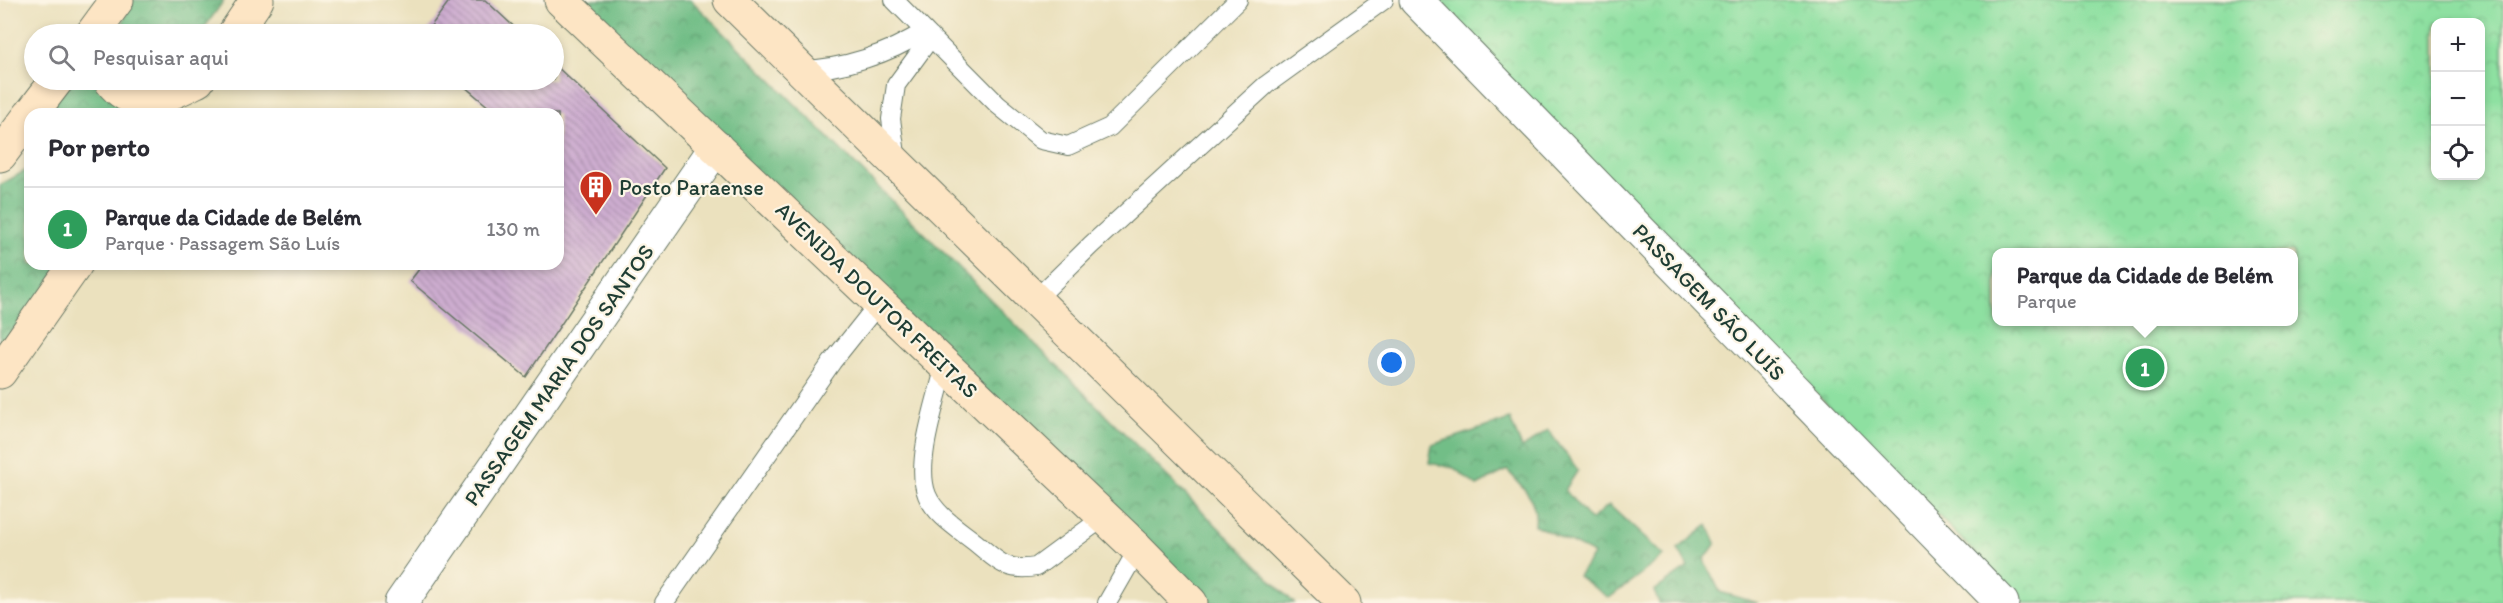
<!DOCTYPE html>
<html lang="pt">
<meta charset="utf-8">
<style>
:root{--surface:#fff;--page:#f7f7f7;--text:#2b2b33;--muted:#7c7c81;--line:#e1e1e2;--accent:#c8321e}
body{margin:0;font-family:Itim,sans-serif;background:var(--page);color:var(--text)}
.controls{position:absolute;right:18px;top:18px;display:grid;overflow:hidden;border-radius:12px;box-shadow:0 3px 9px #0003}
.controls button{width:54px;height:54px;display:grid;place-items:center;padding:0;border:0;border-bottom:2px solid var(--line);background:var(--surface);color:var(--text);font:30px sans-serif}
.you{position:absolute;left:1392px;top:363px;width:21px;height:21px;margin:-15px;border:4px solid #fff;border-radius:50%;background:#1a73e8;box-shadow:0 0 0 9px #1a73e833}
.badge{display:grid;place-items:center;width:39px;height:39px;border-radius:50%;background:var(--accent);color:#fff;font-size:20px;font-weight:700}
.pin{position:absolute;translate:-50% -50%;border:3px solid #fff;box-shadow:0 2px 6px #0006}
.popup{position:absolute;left:1992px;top:248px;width:306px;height:78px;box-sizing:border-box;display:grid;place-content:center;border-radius:12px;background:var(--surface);filter:drop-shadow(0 2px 4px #0005);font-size:20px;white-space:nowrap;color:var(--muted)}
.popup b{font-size:22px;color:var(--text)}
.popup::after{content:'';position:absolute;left:50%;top:100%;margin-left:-12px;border:12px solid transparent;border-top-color:var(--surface)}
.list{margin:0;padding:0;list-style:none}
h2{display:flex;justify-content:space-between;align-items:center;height:78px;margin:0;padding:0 24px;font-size:26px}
h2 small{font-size:20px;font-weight:400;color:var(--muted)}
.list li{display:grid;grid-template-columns:39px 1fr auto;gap:18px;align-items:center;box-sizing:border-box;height:84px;padding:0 24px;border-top:2px solid var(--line)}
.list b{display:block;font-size:22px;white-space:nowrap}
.list p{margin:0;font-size:20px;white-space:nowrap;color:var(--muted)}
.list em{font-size:20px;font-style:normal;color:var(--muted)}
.icon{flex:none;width:33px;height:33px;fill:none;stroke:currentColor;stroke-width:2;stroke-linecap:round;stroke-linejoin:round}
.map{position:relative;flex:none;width:2503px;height:603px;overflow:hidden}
.search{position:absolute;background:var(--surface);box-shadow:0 3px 9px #0003;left:24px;top:24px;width:540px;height:66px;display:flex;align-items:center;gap:15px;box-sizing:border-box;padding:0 21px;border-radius:33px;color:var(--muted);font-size:22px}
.panel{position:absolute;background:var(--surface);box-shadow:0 3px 9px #0003;left:24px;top:108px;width:540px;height:162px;border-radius:18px}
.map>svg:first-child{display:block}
</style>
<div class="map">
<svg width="2503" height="603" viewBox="0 0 2503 603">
<defs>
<pattern id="forest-crowns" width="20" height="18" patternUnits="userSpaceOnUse" patternTransform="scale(1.5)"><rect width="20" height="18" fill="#72be87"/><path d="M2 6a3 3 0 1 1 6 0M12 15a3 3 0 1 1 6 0" fill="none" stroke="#5d9c6f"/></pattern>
<pattern id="park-crowns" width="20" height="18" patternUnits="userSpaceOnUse" patternTransform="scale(1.5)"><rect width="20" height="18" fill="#8ee0a1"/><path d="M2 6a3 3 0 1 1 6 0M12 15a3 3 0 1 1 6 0" fill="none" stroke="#7ac18b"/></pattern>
<pattern id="building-back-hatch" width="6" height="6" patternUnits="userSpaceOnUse" patternTransform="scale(1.5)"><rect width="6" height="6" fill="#ceadd0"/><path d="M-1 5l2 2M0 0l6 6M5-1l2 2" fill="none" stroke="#a78eaa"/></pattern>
</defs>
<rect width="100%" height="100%" fill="#fcf5e5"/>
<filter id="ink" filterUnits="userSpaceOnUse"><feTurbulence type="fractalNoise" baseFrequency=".0167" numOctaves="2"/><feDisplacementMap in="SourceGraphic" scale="12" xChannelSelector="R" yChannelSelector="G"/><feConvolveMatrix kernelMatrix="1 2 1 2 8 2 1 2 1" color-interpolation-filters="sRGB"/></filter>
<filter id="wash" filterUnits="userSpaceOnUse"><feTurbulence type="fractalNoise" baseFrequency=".008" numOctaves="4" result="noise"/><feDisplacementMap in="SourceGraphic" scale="24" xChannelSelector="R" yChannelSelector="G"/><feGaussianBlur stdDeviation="1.35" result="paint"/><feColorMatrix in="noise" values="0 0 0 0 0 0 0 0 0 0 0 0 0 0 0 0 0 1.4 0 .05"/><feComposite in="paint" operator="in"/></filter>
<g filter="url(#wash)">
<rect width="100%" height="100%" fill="#ebe1be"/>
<!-- forest -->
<path fill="url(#forest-crowns)" stroke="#487e5e" stroke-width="1.5" d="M131,0H224L200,34H119Z
M577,0H691L1294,603H1206Z
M69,80H96L172,106L166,114H44Z
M30,168V264H63L0,348V185Z
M1510,419L1522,448L1548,430L1578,470L1565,490L1590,520L1609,505L1664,556L1609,598L1578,576L1594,554L1535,525C1538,500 1523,487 1507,470L1477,486L1454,468L1429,463L1432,445Z
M1708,525L1716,543L1704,560L1720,592L1758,603H1659L1654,591L1688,567L1678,549Z"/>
<!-- park -->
<path fill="url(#park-crowns)" stroke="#568e6a" stroke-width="1.5" fill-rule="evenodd" d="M1424,0H2503V603H2025ZM2436,22H2480V176H2436ZM1996,252H2294V322H1996Z"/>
<g id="blocks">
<!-- building -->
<path fill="url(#building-back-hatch)" d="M450,0H485L522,34H425Z
M554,64L665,168L526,377L410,281L423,264H558V114H497L457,80H554Z"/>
</g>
</g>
<g filter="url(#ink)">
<use href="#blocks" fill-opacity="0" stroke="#667664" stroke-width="1.5"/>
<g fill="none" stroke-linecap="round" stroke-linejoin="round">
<!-- lane casing -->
<g stroke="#667664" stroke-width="20">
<path id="lane" d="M894,0L998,105L1041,140L1068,146L1110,127L1238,0
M801,70C843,69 889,54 925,31
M897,161L891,119L896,85L931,37
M1034,301L1091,245L1266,85L1384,0
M945,365C937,400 914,463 927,495C935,515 960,530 976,543C998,561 1005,572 1036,567L1104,517
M664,603L832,362L879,303
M1107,603L1138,549"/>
</g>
<!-- street casing -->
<g stroke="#667664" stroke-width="35">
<path id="street" d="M1416,0L2002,603
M401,603L716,147"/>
</g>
<!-- secondary casing -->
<g stroke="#667664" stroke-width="35">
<path id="secondary" d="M561,0L1138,549L1191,603
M730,0L1344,603
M92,34L117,0
M234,34L257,0
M110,80C135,114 168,95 198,80
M31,114L57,80
M0,155L30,115
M0,372L76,264"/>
</g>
<!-- lane -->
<use href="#lane" stroke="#fff" stroke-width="18"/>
<!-- street -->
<use href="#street" stroke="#fff" stroke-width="33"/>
<!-- secondary -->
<use href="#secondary" stroke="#fde5c4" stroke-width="33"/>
</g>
</g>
<!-- icons -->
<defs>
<g id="building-pin" transform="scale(1.725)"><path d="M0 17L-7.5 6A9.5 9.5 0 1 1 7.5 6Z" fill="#c8321e" stroke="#fcf5e5"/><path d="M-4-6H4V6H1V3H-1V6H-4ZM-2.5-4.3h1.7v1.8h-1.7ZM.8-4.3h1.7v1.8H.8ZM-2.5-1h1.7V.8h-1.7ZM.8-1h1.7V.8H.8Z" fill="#fff"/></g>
</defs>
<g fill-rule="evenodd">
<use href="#building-pin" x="596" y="187"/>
</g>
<g text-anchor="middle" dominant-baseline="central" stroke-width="4.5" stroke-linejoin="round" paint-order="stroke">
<!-- poi labels -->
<g font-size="22" fill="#1f3d34" stroke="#fcf5e5" text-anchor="start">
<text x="619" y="187">Posto Paraense</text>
</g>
<!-- street labels -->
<g font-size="22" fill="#1f3d34" stroke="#fcf5e5">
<text transform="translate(877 300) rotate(44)">AVENIDA DOUTOR FREITAS</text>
<text transform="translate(1709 302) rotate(46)">PASSAGEM SÃO LUÍS</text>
<text transform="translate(559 375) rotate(-55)">PASSAGEM MARIA DOS SANTOS</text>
</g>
</g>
</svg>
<div class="controls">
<button>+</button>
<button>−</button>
<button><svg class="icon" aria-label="locate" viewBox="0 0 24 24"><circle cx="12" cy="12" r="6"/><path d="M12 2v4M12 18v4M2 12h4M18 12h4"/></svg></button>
</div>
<div class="you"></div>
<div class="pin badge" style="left:2145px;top:368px;background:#2e9e5b">1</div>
<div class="popup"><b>Parque da Cidade de Belém</b>Parque</div>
<div class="search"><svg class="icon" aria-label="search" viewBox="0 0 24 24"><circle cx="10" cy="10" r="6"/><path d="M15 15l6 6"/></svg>Pesquisar aqui</div>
<section class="panel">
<h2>Por perto<small></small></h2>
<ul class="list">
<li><span class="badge" style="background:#2e9e5b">1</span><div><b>Parque da Cidade de Belém</b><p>Parque · Passagem São Luís</p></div><em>130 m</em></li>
</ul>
</section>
</div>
